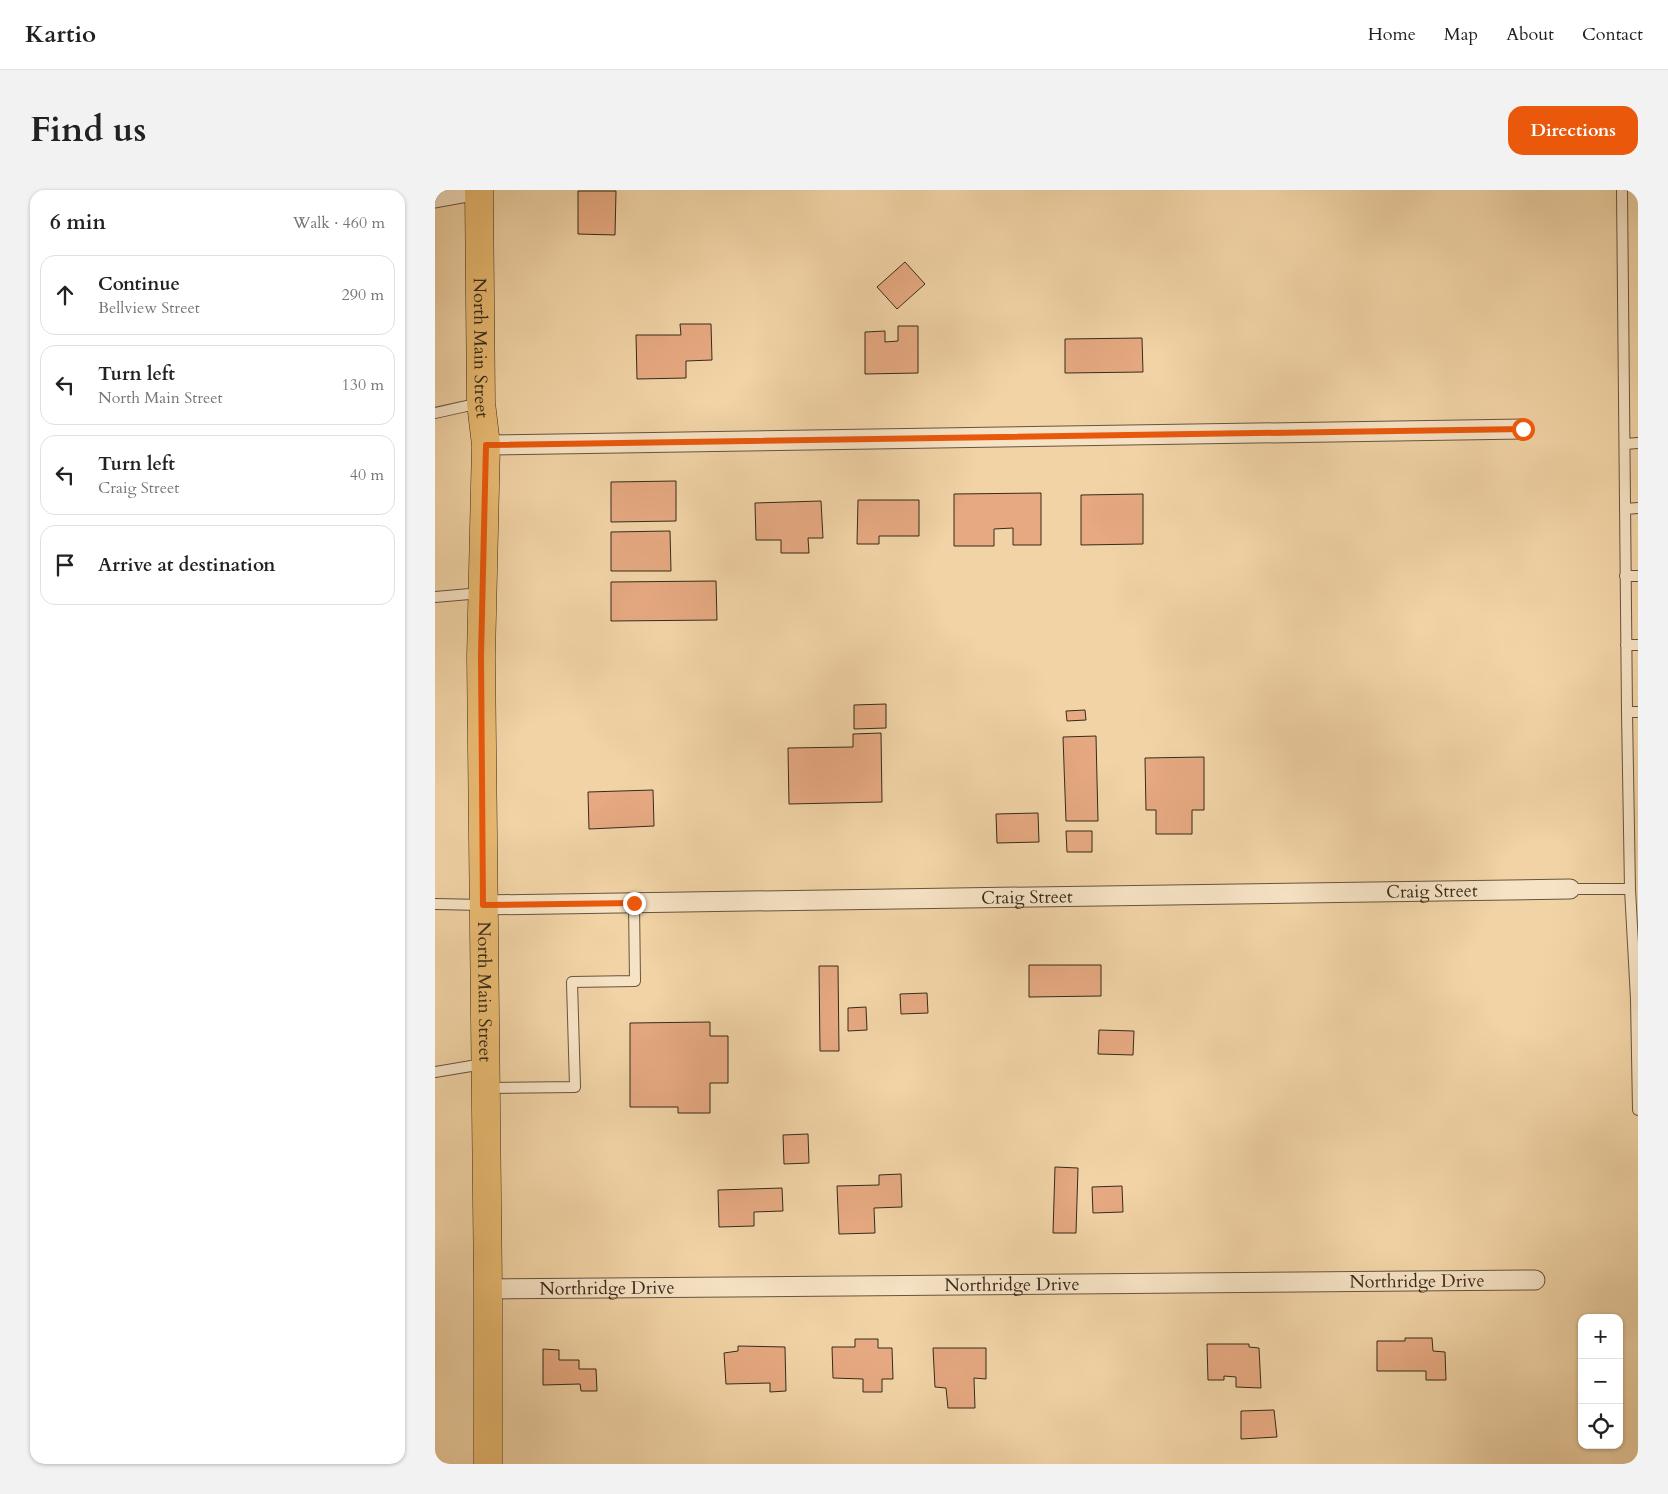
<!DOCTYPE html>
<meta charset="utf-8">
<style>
:root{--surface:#fff;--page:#f2f2f2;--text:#222;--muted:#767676;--line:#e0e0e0;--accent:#ea580c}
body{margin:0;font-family:Cardo,serif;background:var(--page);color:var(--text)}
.controls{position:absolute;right:15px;bottom:15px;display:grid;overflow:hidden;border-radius:10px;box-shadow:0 1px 4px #0004}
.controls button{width:45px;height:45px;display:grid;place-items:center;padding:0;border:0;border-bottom:1px solid var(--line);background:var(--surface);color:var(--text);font:25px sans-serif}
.stop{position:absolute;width:15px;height:15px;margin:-11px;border:4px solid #ea580c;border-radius:50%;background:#fff}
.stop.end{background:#ea580c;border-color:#fff;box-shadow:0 1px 5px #0008}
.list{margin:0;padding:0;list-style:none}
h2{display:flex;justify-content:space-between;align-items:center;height:65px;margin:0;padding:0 20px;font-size:21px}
h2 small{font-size:16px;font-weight:400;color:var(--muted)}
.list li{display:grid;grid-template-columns:32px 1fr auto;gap:15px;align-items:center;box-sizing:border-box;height:80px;margin:0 10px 10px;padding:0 10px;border:1px solid var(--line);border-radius:15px}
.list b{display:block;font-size:19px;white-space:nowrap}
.list p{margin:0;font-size:16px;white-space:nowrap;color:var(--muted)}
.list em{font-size:16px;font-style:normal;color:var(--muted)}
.icon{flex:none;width:28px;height:28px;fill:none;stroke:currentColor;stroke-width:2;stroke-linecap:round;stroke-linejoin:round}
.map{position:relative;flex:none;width:1203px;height:1274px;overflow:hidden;border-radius:15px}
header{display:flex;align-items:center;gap:30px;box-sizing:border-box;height:70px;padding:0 25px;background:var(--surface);border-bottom:1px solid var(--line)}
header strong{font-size:24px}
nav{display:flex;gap:28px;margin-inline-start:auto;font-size:18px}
.intro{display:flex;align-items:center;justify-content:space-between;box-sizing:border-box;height:120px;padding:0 30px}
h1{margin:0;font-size:35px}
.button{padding:12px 22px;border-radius:15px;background:var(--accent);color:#fff;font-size:18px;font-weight:700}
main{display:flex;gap:30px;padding:0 30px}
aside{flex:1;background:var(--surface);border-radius:15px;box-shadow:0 1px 4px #0004}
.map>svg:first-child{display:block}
</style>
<header>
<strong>Kartio</strong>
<nav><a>Home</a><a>Map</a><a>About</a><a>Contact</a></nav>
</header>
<div class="intro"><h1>Find us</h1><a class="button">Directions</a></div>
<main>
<aside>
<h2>6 min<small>Walk · 460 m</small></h2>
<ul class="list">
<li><svg class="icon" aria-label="ahead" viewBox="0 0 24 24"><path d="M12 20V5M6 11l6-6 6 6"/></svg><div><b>Continue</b><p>Bellview Street</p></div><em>290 m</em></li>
<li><svg class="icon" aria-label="left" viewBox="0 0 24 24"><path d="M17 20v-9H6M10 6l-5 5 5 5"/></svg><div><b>Turn left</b><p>North Main Street</p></div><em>130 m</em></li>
<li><svg class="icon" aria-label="left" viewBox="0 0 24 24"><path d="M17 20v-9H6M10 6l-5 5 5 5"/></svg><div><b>Turn left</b><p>Craig Street</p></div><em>40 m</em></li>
<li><svg class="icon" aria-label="arrive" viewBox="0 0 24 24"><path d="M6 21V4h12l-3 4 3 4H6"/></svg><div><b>Arrive at destination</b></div></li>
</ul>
</aside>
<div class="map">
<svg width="1203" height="1274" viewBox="0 0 1203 1274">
<rect width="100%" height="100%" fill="#f1d3a5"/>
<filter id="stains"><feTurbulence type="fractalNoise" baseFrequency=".004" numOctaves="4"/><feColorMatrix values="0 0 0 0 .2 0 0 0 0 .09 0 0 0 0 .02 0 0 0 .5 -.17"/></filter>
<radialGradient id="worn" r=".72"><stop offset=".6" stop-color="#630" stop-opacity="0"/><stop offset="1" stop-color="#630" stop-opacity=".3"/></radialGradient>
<!-- building -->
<path fill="#e6a981" stroke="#372b1b" d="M143,1H181L180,45L143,44Z
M470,72L490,94L462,119L442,97Z
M245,134H276L277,170L251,171V188L202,189L201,145H246Z
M463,136H483V183L430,184V142L450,141V152L463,151Z
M707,148L708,182L630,183V149Z
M241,291V331L176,332V292Z
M606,303V355H578V338L559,339V356H519V304Z
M708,304V354L646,355V305Z
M423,310H484V346H444V354H422Z
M386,311L388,348H373L374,363H346V350H321L320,313Z
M235,341L236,381H176V342Z
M281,391L282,430L176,431V392Z
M451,514V538L419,539V515Z
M650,520L651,530L632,531L631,521Z
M446,543L447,612L354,614L353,558L418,557V544Z
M661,546L663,631H631L628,547Z
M769,567V620H757V644H721V620H711L710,568Z
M218,600L219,636L154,639L153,602Z
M603,623L604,652L562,653L561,624Z
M631,641H657V662H632Z
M594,775H666V806L594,807Z
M384,776H403L404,861H385Z
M492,803L493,823L466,824L465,804Z
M431,817L432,840L413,841V818Z
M275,832V846H293V893H275V923H243V917H195V833Z
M664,840L699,841L698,865L663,864Z
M373,944L374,973L349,974L348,945Z
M620,977L643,978L641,1043H618Z
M466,984L467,1017L439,1018L440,1043L404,1044L402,996L444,995V985Z
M687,996L688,1022L658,1023L657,997Z
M347,998L348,1021L319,1022V1036L284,1037L283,1000Z
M970,1148H997L998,1161L1010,1162L1011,1190H991V1181H942V1151H970Z
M420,1149H443V1158H457L458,1189H447V1202H428V1189L398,1188L397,1157H420Z
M772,1154H814V1157L824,1158L826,1198L801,1197V1187L789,1186V1190H773Z
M303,1156L350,1157L351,1201L335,1202V1193L291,1194L289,1163L303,1161Z
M498,1158H551V1189L539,1188L540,1218H513L511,1198L500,1197Z
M108,1159L124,1160V1170H144V1179H161L162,1201H146L145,1194L108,1195Z
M839,1220L842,1247L806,1249V1221Z"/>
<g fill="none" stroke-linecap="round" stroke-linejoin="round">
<!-- lane casing -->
<g stroke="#66553e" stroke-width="12">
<path id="lane" d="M1187,0L1192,522L1195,699L1201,809L1203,920
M0,223L45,213
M1190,254L1203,253
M1190,319L1203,318
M1190,386H1203
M0,407L46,403
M1191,455H1203
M1192,522H1203
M1135,699H1195
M0,714L47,715
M0,882L48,874
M52,898L140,897L137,792L200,791L199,713"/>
</g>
<!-- street casing -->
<g stroke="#66553e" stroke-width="21">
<g id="street">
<path d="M0,8L44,0"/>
<path d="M51,255L1088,239"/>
<path id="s1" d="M48,715L1135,699"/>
<path id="s2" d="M53,1099L1100,1090"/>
</g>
</g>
<!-- primary casing -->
<g stroke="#372b1b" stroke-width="29">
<g id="primary">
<path id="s3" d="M44,0L46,213L51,255L46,466L53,1099V1274"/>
</g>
</g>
<!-- lane -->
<use href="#lane" stroke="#f6e2c4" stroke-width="10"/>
<!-- street -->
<use href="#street" stroke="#f6e2c4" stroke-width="19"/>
<!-- primary -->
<use href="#primary" stroke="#e8ba72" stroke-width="28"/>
</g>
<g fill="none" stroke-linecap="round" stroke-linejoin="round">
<!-- route -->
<path stroke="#ea580c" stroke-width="6" d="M199,713L48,715L46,466L51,255L1088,239"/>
</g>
<g text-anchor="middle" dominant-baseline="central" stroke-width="4" stroke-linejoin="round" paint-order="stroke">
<!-- street labels -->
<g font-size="18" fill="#372b1b" stroke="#f6e2c4">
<text stroke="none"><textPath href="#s3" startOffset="158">North Main Street</textPath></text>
<text stroke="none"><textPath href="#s1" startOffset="949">Craig Street</textPath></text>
<text stroke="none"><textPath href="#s1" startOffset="544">Craig Street</textPath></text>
<text stroke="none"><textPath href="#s3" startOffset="802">North Main Street</textPath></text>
<text stroke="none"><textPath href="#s2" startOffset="929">Northridge Drive</textPath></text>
<text stroke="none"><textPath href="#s2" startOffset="524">Northridge Drive</textPath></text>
<text stroke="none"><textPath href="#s2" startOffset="119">Northridge Drive</textPath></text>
</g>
</g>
<rect width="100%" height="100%" filter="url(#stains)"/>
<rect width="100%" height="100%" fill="url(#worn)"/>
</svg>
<div class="controls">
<button>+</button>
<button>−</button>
<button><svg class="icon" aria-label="locate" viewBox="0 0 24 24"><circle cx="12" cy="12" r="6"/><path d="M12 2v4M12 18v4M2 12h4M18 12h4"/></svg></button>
</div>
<div class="stop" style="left:1088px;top:239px"></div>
<div class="stop end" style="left:199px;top:713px"></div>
</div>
</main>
